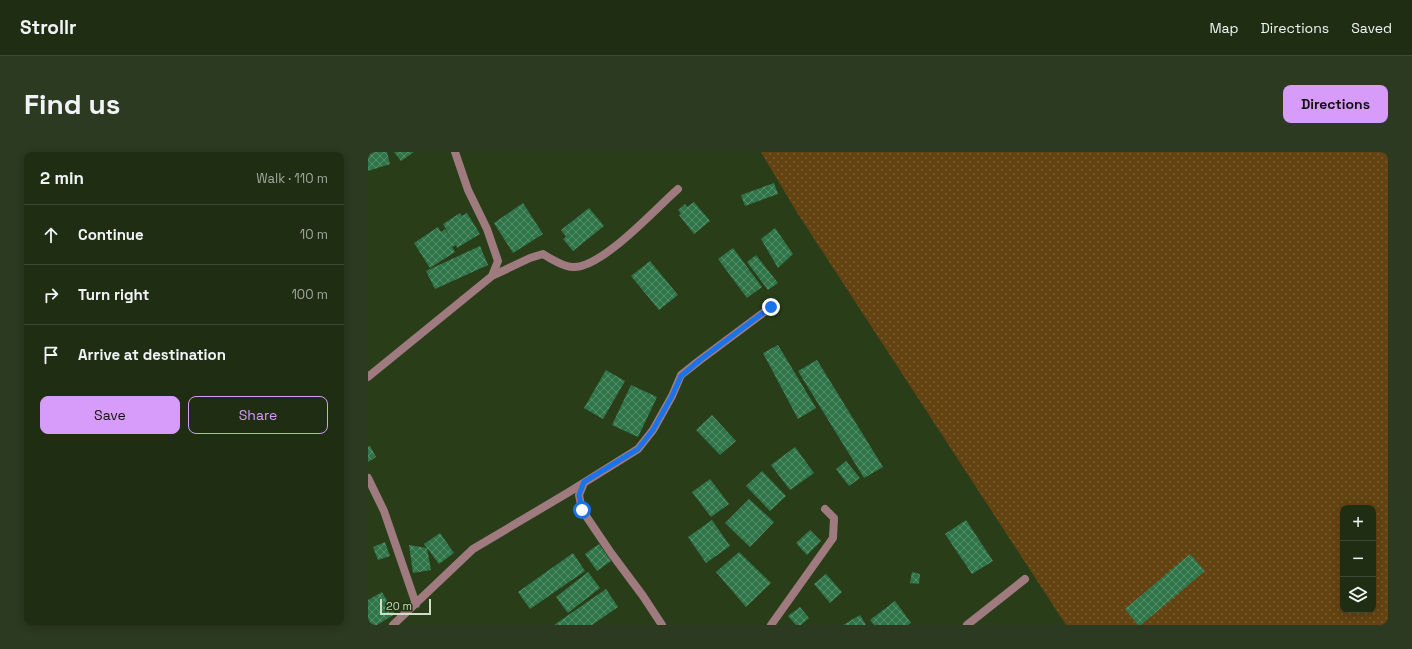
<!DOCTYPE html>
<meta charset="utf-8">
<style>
:root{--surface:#1f2e13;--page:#2c3a21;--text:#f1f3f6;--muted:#a1a8a0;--line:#3c4a33;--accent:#d79bf9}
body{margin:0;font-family:"Space Grotesk",sans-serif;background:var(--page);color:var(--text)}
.controls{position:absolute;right:12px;bottom:12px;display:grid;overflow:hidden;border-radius:8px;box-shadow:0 2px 10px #0003}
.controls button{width:36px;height:36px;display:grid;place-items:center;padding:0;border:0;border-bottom:1px solid var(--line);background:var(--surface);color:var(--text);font:20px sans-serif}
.scale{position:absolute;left:12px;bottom:10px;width:51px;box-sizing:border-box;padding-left:4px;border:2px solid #d0ddc8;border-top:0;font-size:11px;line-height:14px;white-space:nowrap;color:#d0ddc8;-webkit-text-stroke:3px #20330f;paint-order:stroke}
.stop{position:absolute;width:12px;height:12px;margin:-9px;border:3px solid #1a73e8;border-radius:50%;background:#fff}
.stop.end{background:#1a73e8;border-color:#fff;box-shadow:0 1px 4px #0008}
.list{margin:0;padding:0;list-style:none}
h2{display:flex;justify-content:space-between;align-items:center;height:52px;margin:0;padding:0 16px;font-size:17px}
h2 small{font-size:13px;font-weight:400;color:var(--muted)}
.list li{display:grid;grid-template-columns:26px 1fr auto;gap:12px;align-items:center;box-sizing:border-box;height:60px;padding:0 16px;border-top:1px solid var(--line)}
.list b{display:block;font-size:15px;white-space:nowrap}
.list em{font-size:13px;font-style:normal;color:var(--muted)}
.actions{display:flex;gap:8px;padding:12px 16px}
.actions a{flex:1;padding:9px 0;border:1px solid var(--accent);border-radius:8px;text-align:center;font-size:14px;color:var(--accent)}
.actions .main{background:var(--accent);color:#111}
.icon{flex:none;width:22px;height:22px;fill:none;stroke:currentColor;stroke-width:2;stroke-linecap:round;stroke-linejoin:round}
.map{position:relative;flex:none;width:1020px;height:473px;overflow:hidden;border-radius:8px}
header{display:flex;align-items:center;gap:24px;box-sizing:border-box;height:56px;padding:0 20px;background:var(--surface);border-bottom:1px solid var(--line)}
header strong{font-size:19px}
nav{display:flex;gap:22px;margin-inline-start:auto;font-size:14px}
.intro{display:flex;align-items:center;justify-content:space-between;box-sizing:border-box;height:96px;padding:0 24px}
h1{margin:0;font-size:28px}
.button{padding:10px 18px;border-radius:8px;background:var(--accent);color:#111;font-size:14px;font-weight:700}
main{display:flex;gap:24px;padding:0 24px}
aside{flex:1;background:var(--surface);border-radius:8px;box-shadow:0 2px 10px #0003}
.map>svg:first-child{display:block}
</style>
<header>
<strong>Strollr</strong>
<nav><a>Map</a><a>Directions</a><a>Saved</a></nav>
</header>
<div class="intro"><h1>Find us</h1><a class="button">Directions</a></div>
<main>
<aside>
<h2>2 min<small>Walk · 110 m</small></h2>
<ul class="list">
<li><svg class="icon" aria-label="ahead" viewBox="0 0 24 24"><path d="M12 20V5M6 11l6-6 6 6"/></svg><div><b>Continue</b></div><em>10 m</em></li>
<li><svg class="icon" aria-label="right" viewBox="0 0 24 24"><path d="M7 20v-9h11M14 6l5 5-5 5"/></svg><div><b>Turn right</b></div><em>100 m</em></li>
<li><svg class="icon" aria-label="arrive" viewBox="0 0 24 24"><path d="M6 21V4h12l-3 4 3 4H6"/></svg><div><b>Arrive at destination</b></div></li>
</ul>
<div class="actions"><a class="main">Save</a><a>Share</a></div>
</aside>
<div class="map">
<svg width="1020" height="473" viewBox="0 0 1020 473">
<defs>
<pattern id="grass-dots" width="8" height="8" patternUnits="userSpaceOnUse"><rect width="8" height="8" fill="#644312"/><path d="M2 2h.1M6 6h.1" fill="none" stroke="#795e33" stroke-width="1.8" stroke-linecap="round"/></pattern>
<pattern id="building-cross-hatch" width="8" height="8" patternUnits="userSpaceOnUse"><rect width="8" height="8" fill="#307549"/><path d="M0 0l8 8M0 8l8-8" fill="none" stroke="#578f6a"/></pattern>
</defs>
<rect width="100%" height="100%" fill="#293d19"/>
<!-- grass -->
<path fill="url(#grass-dots)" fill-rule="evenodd" d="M393,0H1020V473H698L430,62ZM975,356H1005V458H975Z"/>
<!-- building -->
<path fill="url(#building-cross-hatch)" d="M0,0H19L22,12L0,19Z
M26,0H46L33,9Z
M406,31L410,42L377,54L373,43Z
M326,50L342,69L326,82L311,63L313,62L310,58L317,52L319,55Z
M155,51L175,82L145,101L126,71Z
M221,56L236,74L205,99L195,87L198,85L193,78Z
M92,61L94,64L99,61L112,82L89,96L88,93L84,95L87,100L62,116L46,91L70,75L73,80L77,77L83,86L75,72Z
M407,76L425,102L410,116L393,87Z
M112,94L120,113L67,137L58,119Z
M365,96L394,135L379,146L350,107Z
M388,103L410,131L400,138L379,110Z
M282,109L310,143L291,158L263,124Z
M410,193L448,256L430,267L395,201Z
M449,208L515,315L496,326L430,219Z
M238,218L257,229L235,267L216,256Z
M263,233L289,245L270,285L244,273Z
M344,263L368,289L352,303L328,278Z
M2,294L8,305L0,310V295Z
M427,295L446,321L422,338L403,313Z
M478,309L492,326L481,334L468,317Z
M394,319L418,344L402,359L378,334Z
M342,327L361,352L343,365L324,340Z
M381,347L406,370L382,395L357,371Z
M344,368L362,394L338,411L320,385Z
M598,368L625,409L604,422L577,382Z
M442,378L453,389L439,403L428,391Z
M72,381L86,401L71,412L56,392Z
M17,390L22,404L10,408L5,395Z
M231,392L243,409L229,419L217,402Z
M41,393L59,396L63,418L45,421Z
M371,400L403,431L378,455L348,420Z
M205,401L217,419L162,457L150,440Z
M822,402L837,419L773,473H770L757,457Z
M220,420L232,436L200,461L188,445Z
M544,420L552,422L551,432L542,431Z
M458,422L474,440L462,451L446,432Z
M238,437L250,455L224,473H186Z
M14,440L27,462L9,473H0V448Z
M527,449L543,471L540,473H506L502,468Z
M432,455L441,466L433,473H428L420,464Z
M492,463L498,473H475Z"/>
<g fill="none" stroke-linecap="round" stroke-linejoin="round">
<!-- minor -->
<path stroke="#9f7b7f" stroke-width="8" d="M124,124L162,106L175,102C181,106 198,116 206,115C235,115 287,57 310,37
M0,225L124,124L130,109L119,77L100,38L87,0
M0,326L16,359L48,452
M216,331L211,343L214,358L243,401L275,444L294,473
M25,473L105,397L201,340L270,297L285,278L304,244L313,223L332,208L403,155
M403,473L465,386L466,366L457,357
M599,473L657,427"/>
</g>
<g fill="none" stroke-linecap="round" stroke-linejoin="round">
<!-- route -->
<path stroke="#1a73e8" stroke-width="5" d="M214,358L211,343L216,330L270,297L285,278L304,244L313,224L332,208L403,155"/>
</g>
</svg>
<div class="controls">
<button>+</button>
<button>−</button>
<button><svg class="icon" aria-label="layers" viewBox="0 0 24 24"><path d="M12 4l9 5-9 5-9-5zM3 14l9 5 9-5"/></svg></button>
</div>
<div class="scale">20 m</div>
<div class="stop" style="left:214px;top:358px"></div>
<div class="stop end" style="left:403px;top:155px"></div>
</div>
</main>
